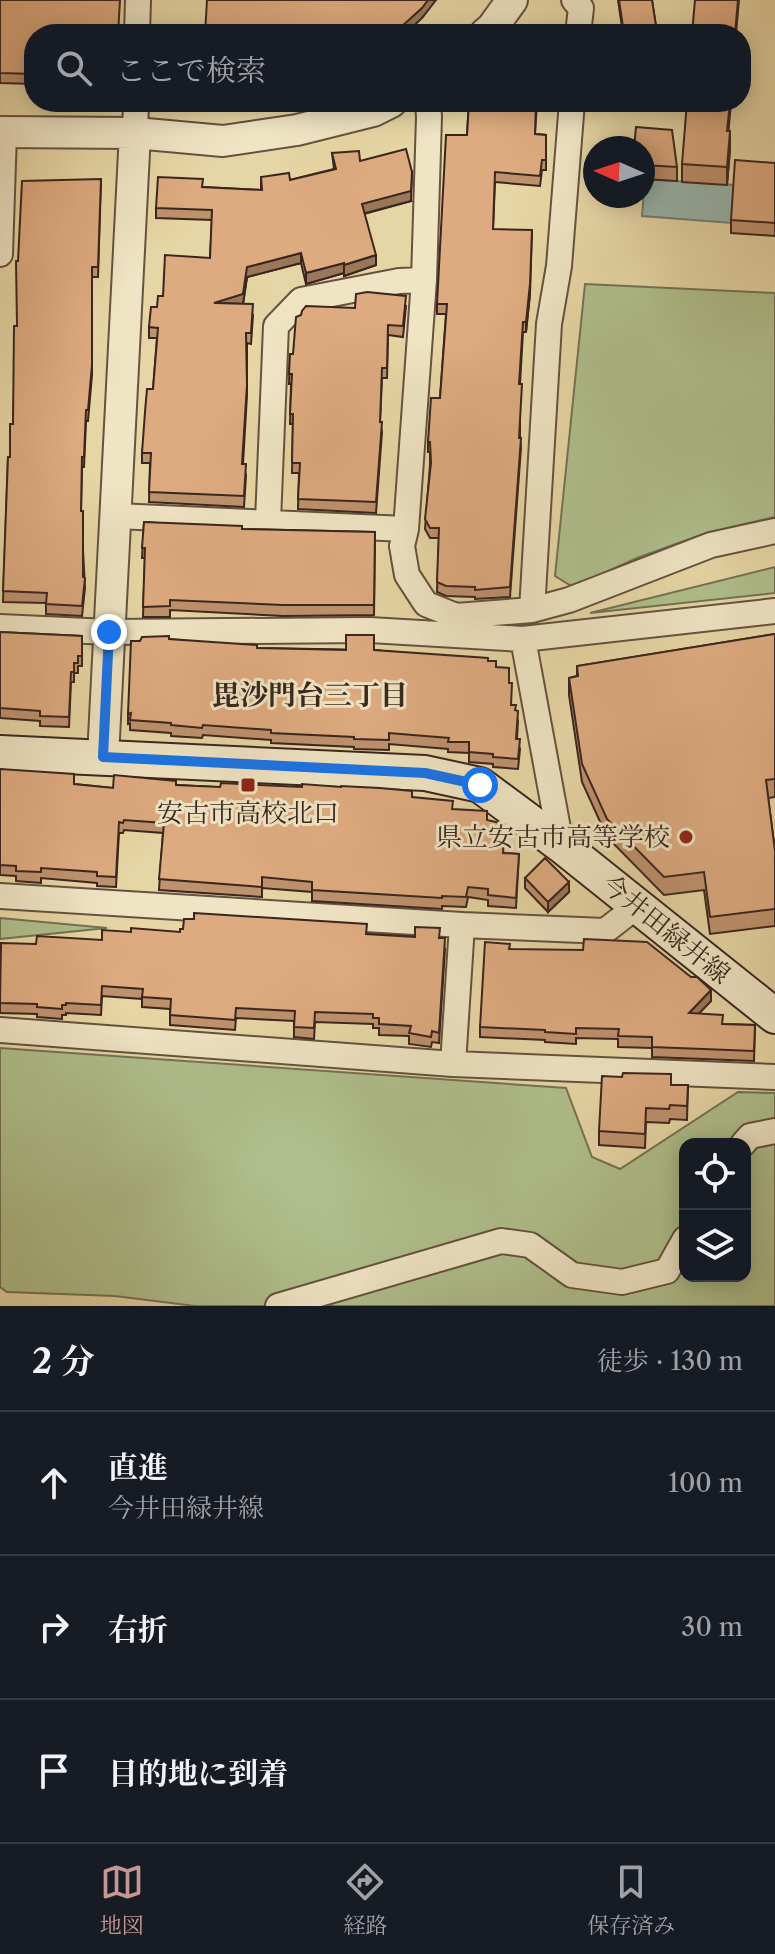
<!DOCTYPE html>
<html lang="ja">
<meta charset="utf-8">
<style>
:root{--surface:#171b24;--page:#20242c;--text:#f1f3f6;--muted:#9ea1a6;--line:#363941;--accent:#c59692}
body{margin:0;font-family:"Libre Caslon Text","Noto Serif JP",serif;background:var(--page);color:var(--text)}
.controls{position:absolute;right:24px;bottom:24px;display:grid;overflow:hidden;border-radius:16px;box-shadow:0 4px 20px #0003}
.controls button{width:72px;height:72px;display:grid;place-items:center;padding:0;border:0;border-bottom:2px solid var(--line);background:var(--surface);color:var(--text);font:40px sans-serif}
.compass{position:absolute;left:583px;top:136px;width:72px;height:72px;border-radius:50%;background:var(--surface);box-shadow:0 4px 20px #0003;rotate:273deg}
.stop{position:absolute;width:24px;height:24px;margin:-18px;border:6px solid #1a73e8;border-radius:50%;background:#fff}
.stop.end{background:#1a73e8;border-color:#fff;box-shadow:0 2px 8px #0008}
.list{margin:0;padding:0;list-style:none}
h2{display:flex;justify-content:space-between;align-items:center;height:104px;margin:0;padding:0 32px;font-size:34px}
h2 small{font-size:26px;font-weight:400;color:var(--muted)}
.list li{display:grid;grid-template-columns:52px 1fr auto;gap:24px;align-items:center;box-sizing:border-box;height:144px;padding:0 32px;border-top:2px solid var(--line)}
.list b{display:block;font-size:30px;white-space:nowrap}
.list p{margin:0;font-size:26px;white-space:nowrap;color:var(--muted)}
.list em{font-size:26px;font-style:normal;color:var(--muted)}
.icon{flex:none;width:44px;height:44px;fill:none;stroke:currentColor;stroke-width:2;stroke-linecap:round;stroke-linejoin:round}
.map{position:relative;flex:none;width:775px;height:1306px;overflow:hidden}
.search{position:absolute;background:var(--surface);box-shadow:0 4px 20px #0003;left:24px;right:24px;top:24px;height:88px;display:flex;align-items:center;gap:20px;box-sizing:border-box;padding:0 28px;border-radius:32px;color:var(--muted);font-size:30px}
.sheet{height:536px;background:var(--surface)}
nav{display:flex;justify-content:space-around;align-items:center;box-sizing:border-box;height:112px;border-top:2px solid var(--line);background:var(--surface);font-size:22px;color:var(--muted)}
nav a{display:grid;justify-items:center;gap:4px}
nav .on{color:var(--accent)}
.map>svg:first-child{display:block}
</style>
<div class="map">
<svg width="775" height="1306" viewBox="0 0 775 1306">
<rect width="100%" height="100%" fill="#e7d6a5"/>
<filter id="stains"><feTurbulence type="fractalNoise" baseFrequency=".0025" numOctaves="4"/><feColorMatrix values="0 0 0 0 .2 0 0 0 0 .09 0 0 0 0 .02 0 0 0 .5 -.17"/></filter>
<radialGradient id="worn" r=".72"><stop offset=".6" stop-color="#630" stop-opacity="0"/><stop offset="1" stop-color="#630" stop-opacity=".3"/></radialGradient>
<!-- green -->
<path fill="#afbf8b" stroke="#747254" stroke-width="2" fill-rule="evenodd" d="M585,284L775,293V517L706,533L637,558L573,587L555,576Z
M775,567V593L590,613Z
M0,918L107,928L0,939Z
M0,1048L566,1088L592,1157L620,1169L738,1092L775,1093V1306H195L115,1296L7,1292L0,1287ZM685,1144H745V1276H685Z"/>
<!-- water -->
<path fill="#98b7af" stroke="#727d75" stroke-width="2" d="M645,179L735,185L732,223L642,216Z"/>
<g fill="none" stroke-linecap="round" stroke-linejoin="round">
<!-- minor casing -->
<g stroke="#655240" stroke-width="28">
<path id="minor" d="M574,0L581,8L578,34
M137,34L138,0
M428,102L429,117L424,280L406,529L402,546L407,575L426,604L456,616L532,610L569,600L711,545L775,531
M135,133L136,102
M0,254L4,132
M116,516L406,529
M268,521L276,326L301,300L399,281L424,280
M532,610L549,324L559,266L572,102
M0,627L109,632L370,630L523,639L775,611
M523,639L561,845
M0,896L462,925L605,931L637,906
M0,1030L453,1064L775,1077
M453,1064L462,925
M743,1144L750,1136L775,1131
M278,1306L501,1241L530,1245L572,1275L622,1282L667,1271L685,1239"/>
</g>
<!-- tertiary casing -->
<g stroke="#655240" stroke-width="34">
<path id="tertiary" d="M485,34L492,28L512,0
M0,132L135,133L223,141L297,130L373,111L391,102
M103,757L135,133"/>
</g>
<!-- secondary casing -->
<g stroke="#3a261e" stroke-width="38">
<path id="secondary" d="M0,753L425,773L480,785L561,845L775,1016"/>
</g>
<!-- minor -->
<use href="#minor" stroke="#efe4c4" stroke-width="24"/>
<!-- tertiary -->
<use href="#tertiary" stroke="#efe4c4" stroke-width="30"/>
<!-- secondary -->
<use href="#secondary" stroke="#efe4c4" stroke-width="34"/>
</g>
<!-- wall -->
<path fill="#bf926e" stroke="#3a261e" stroke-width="2" d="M0,0L34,34V84L0,83Z
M618,0H652L657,34H623Z
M469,102H550V103L537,102L535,134L546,135V170H542L540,186L495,182L493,229L530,294L526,332H523L520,384V438L521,448L510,597L475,599V597L446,596L437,592L439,538H430L425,529L430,465V452H428V442L440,398L446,314H437V304L467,135Z
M643,148L677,167V181L643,179Z
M730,149L727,185L682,182V164Z
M332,153L360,161L411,201L364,214L376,265L344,276V273L306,284L301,263L247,277L243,304L253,315L251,344L247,343V395L243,464L246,475L244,507L149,502L150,463H142V453L153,389L157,338H149V327L157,307L163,296L210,258L212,220L156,218V208L203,187L261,190V177L290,180L334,169Z
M775,163V236L731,233V220Z
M101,179L98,277H92V375L88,421H86L84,467H82L81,511L85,588L82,616L46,614V603L3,602L8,457H10L13,424L17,326Z
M406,306L403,337L388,335L387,378H382L380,422L382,432L376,513L298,509L299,473H292L293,424H290L291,384H289L290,354H293L355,308Z
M144,522L242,529L375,532L374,615L283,616L170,610V617H143L145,558H142Z
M0,632L82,636V666H78V673H74V682H71L69,727L40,726V721L0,718Z
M775,634V797L768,798L775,851V926L710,934L704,890L664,895L607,837L582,782L569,695V678L577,676V666Z
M169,639L257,648L374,650L488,661L496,667L509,683L511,705L515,710L518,721L517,739L520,749L518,769L493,767V764L469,762V753L448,752V749L389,744V750L354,749V747L271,743V740L203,735L202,738L171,736V733L130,730V723L128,724V714L140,641Z
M0,769L74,784L113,788L176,785L412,797L487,820L504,853L519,854L516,908L488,906V900L468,897L466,907L442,906V909L312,901V892L262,888V897L159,890L163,833L124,830L123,833H119L116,887L97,886V883L41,878V883L16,881V876L0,875Z
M525,878L569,892L548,912L525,888Z
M131,932L367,934L440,938L445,949L439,1043L432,1042L431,1047L409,1044V1036L379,1035V1028H373V1024L315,1022L314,1039L294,1037V1021L236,1018L235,1030L170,1025V1009L142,1007V999L102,996L101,1015L66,1013V1015H62V1019L37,1017V1014L0,1013V951L36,944L102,940Z
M509,949L691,977L711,1001L698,1014L723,1024L755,1025L754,1061L652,1057V1048L618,1047V1039L576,1038V1044L545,1042V1040L480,1037V1027Z
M671,1085H688L687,1120L670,1119L669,1123L646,1122L645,1148L599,1145V1131Z"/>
<!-- shaded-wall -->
<path fill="#9b775a" stroke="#3a261e" stroke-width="2" d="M428,0H436L422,18L405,34H385Z
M738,0H739L736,34H735Z
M730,102H731L727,149V131Z
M730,131V149L727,185V167Z
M412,172L411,201L362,214V204Z
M532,230L530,294L526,332V322Z
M301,253V263L247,277L243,304L214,303L247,267Z
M376,255V265L344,276V265Z
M344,263V273L306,284V273Z
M569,882V892L548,912V902Z
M711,990V1001L689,1024V1013Z"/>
<!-- building -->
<path fill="#deaa80" stroke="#3a261e" stroke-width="2" d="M0,0H120L118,34H34V74L0,73Z
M207,0H428L422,8L400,28L385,34H205Z
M619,0H652L657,32L646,34H624Z
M695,0H738L735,34H692Z
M539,25L560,26V34H531Z
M469,102H536L535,134L546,135V160H542L540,176L495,172L493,229L532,230L530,284L526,322H523L519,384H522L519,438H521L510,587L475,590V587L446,586L437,582L439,528H430L425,519L431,463L430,442H428L431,398H440L447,304H437L446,135H467Z
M687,102H730L727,131H730L727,167L682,164Z
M636,127L672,130L677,167L643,165V148H634Z
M406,149L412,172L411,191L362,204L376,255L344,265V263L306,273L301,253L247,267L243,294L214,303L253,304L251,333H246L247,385L242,464H246L244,496L149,492L151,453H142L145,412L147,389H153L158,328L149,327L151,307H157L158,296H163L165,255L210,258L212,210L156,208L158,177L203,179L202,187L262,190L261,177L289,173L290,180L336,169L332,153L359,151L360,161Z
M735,160L775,163V223L731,220Z
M101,179L98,267H92V365L88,410H86L84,457H82L81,511H83V577L85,578L82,606L46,604L47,593L3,591L8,457H10V424H13L14,326H17L16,261H18L22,181Z
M367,292L406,296L403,326L388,325L387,368H382L380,422H382L376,502L298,499L300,463H292L293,414H290L292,374H289L290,354H293L296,317L301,315L302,311L306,306L355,308L356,294Z
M144,522L242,526V529L375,532L374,605H283L170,600V606L143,607L145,548H142Z
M0,632L82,636V656H78V663H74V672H71L69,717L40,716V711L0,708Z
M775,634V779L766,780L775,851V909L710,917L704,872L664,877L607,819L582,764L569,678L578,676L577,666Z
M346,635H374V650L488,658V661H496V667L509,668V683H512L511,705H516L515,710L518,711L516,739H520L518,759L493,757V754L469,752V742H448L449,738L389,733V740L354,739V737L271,733V730L203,725L202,728L171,725V723L130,720L131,713L128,714L131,641H140L142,637L169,636V639L257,645V648L346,650Z
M0,769L74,774V784L113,788L114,775L176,781V785L220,787L221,783L302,787V784L341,787V786L380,788L412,791V797L453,801L452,809L487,811V820L505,824L503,853L519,854L516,898L488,895V889L468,887L466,897L442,896V898L312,890V882L262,877V887L159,879L164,823L124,820L123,823L119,822L116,877L97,876V872L41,868V872L16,871V866L0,865Z
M545,858L569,882L548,902L525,878Z
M194,913L367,924L366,934L415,937V927L440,928L439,938H445L439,1033L432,1031L431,1037L409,1033L411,1026L379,1024V1018H373V1014L315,1012L314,1028L294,1027L295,1011L236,1008L235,1020L170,1015L171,999L142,997L143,989L102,986L101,1005L66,1003V1005H62V1009L37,1007V1004L0,1003L1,943L36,944L37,936L102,940V930L131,932V928L180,932V929H183L184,919H194Z
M584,939L647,942L691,977H697L711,990L689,1013L723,1015L722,1024L755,1025L754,1051L652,1047V1037L618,1036L619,1029L576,1028V1034L545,1032V1030L480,1027L485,942L510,944L509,949L583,950Z
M623,1073L671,1074V1085H688L687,1106L670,1105L669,1109L646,1108L645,1134L599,1131L602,1076L622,1077Z"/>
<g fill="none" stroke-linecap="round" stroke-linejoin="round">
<!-- route -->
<path stroke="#1a73e8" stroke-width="10" d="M109,632L103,757L425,773L480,785"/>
</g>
<!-- markers -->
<g fill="#8f2418" stroke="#efe4c4" stroke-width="3">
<rect x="240" y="777" width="16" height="16" rx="4"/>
<circle cx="686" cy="837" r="8"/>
</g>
<g text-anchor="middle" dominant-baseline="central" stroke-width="6" stroke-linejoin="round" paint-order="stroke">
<!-- poi labels -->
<g font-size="26" fill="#3a261e" stroke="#efe4c4">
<text x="248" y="813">安古市高校北口</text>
<text x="670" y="837" text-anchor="end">県立安古市高等学校</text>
</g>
<!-- street labels -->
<g font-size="26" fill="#3a261e" stroke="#efe4c4">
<text transform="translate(666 929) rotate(39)">今井田緑井線</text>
</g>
<!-- neighbourhood labels -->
<g font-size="28" font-weight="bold" fill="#3a261e" stroke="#efe4c4">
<text x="310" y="695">毘沙門台三丁目</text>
</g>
</g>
<rect width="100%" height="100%" filter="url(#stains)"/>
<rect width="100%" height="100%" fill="url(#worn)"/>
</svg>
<div class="controls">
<button><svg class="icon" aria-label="locate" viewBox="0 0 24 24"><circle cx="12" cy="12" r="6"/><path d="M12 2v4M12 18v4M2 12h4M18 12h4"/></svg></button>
<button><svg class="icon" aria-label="layers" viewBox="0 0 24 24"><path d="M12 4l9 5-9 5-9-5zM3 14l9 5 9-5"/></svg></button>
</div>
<svg class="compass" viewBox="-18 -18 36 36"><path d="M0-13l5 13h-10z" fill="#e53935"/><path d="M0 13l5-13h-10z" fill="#9ea1a6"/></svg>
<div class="stop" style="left:480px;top:785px"></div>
<div class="stop end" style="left:109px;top:632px"></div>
<div class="search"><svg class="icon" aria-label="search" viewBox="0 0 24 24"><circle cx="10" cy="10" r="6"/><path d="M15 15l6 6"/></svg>ここで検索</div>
</div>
<section class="sheet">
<h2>2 分<small>徒歩 · 130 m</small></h2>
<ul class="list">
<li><svg class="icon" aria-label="ahead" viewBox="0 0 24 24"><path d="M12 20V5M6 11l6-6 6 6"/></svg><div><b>直進</b><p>今井田緑井線</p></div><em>100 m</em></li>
<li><svg class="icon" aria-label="right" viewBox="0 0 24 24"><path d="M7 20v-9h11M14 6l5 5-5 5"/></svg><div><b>右折</b></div><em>30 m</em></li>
<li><svg class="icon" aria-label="arrive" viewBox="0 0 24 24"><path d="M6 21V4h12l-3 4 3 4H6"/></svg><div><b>目的地に到着</b></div></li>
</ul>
</section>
<nav>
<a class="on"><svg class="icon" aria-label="map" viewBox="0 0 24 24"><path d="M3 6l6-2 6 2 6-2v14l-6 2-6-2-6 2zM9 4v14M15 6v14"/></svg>地図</a>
<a><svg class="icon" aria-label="directions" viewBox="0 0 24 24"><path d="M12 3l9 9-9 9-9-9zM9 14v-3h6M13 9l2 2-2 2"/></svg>経路</a>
<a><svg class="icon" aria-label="saved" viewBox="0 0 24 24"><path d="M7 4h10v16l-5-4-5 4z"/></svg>保存済み</a>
</nav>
